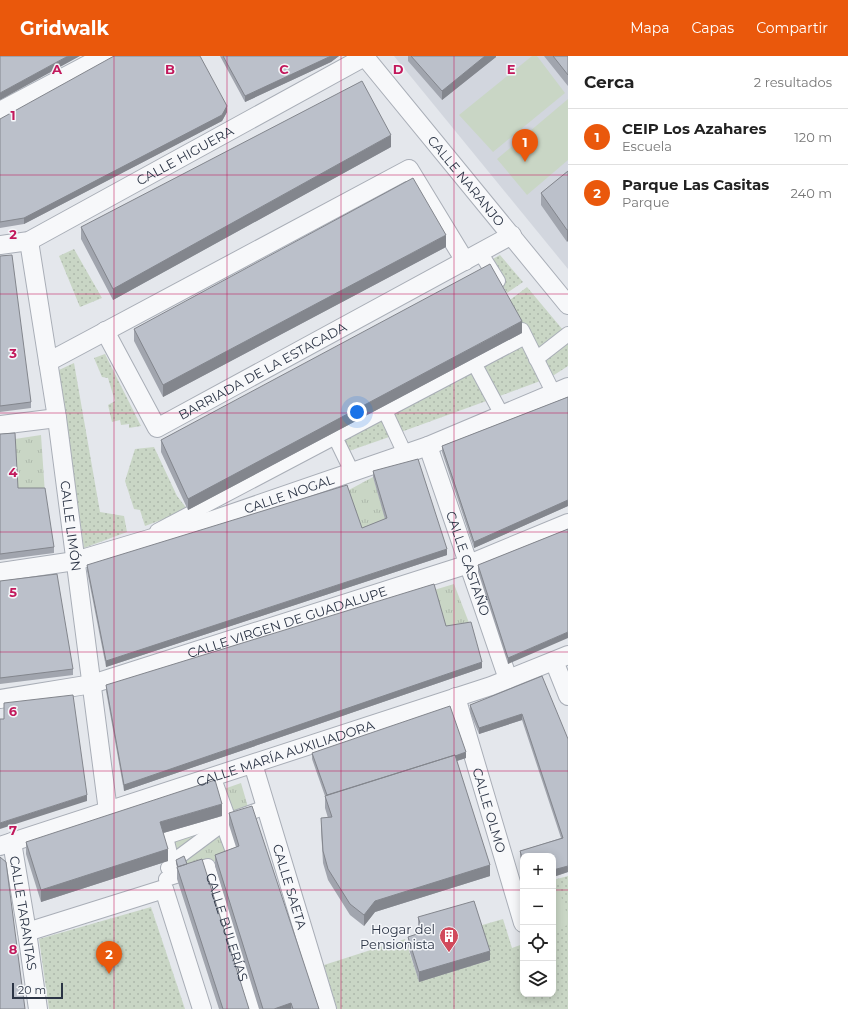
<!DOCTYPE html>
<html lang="es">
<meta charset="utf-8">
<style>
:root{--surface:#fff;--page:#f2f2f2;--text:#222;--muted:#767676;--line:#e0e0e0;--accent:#ea580c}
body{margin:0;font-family:Montserrat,sans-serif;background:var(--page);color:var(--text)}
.controls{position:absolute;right:12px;bottom:12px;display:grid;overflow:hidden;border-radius:8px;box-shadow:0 2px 10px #0003}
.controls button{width:36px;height:36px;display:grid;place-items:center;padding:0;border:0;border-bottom:1px solid var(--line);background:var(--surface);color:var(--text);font:20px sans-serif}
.scale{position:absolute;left:12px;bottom:10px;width:51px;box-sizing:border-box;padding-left:4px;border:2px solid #2b3445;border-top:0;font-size:11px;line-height:14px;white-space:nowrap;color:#2b3445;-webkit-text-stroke:3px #f4f6f9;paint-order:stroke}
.you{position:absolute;left:357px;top:356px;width:14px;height:14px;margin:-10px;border:3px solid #fff;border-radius:50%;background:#1a73e8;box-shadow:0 0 0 6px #1a73e833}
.badge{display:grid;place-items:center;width:26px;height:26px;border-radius:50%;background:var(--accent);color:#fff;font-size:13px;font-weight:700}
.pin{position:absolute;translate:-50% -33px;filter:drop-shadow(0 1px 2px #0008)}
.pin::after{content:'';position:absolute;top:21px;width:14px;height:12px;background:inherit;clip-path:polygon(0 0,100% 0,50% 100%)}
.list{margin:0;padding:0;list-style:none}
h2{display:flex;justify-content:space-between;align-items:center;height:52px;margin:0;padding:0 16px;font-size:17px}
h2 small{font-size:13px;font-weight:400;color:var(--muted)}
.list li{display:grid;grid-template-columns:26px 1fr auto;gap:12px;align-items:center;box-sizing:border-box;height:56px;padding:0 16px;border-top:1px solid var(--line)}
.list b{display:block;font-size:15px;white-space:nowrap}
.list p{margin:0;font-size:13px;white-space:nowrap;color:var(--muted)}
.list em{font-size:13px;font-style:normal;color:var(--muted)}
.icon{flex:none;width:22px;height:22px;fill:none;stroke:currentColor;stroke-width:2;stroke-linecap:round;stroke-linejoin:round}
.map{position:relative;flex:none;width:568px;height:953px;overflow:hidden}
header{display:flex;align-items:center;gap:24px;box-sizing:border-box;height:56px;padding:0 20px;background:var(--accent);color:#fff}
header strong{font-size:19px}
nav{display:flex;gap:22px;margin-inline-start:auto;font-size:14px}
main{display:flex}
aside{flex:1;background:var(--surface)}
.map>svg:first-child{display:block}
</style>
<header>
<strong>Gridwalk</strong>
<nav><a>Mapa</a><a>Capas</a><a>Compartir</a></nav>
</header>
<main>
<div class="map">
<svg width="568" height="953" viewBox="0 0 568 953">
<defs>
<pattern id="grass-tufts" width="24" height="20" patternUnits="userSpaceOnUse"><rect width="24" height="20" fill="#c9d6c5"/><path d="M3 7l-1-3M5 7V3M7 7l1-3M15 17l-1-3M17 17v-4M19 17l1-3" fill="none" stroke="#adb8ab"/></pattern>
<pattern id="park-dots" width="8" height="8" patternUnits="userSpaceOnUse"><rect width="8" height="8" fill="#c9d6c5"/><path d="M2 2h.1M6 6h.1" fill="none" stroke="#adb8ab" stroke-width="1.8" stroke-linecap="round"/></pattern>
</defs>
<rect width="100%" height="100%" fill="#e4e7ec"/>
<!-- built -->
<path fill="#d2d6de" d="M394,0H568V213Z"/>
<!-- grass -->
<path fill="url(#grass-tufts)" d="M41,379L45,438H18L15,383Z
M373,421L387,468L362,478L347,435Z
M454,528L471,572L446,576L434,534Z
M241,727L248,751L229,756L221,734Z
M219,767L174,801L168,783Z
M223,774L232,800L188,813L184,804Z"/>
<!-- park -->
<path fill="url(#park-dots)" d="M74,193L102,242L80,251L59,200Z
M500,199L523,226L507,237L489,205Z
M527,231L563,274L537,297L510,244Z
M568,281V310L551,321L542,303Z
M521,285L543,324L497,341L480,305Z
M105,298L141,370L129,372V368L121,369L120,364L112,366L108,349L115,345L108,322L102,321L94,302Z
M74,307L100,456L124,460L127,476L84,492L59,314Z
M471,310L489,344L401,376L388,356Z
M380,357L392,380L349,395L338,381Z
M154,391L177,440L188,454L145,470L140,454L134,453L125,425L135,393Z
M568,820V953H337L324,909L405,883L419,925L490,904L479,870L503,863L512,892L523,888V938H553V824Z
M151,851L185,953H49L39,883Z"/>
<!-- pitch -->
<path fill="#c9d6c5" d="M532,0H537L565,37L493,96L459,59Z
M568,43V104L527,139L497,103Z
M558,831L568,861V869L553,874V833Z"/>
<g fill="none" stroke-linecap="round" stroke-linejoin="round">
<!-- pedestrian casing -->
<g stroke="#a9aeb7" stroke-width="16">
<g id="pedestrian">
<path d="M480,196L498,225"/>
<path d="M522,274L554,338"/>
<path d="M536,303L568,278"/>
<path d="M474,307L502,359"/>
<path d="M385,355L405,398"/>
<path d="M335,381L352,416"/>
<path d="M157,475L525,281"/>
<path d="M213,720L229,764"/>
<path d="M172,806L166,781L221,763L235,801L226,804"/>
<path d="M168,812L172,806L227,765L266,751"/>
<path id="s1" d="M166,823L208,810L253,953"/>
</g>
</g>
<!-- minor casing -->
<g stroke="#a9aeb7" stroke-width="20">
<g id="minor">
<path id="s2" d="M365,1L568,249"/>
<path d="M0,55L104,0"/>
<path id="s3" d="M29,185L57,362L108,755"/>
<path id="s4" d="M0,189L29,185L366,0"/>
<path id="s5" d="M105,275L157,372L512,179"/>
<path d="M48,306L409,113L465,205"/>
<path d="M0,369L57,362"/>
<path id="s6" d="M428,390L508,623"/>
<path id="s7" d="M0,516L75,505L213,464L428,390L568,331"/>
<path d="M554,605L568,640"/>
<path id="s8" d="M456,641L523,867"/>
<path id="s9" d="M0,643L92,628L469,508L568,467"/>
<path id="s10" d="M253,708L327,953"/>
<path id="s11" d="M12,786L27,876L38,953"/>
<path id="s12" d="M0,790L491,630L568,599"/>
<path d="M27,876L164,833L202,953"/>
</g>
</g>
<!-- pedestrian -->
<use href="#pedestrian" stroke="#f7f8fa" stroke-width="14"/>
<!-- minor -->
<use href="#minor" stroke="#f7f8fa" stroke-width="18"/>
</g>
<!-- wall -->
<path fill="#a1a5ae" d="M220,0H339L331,6L245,46Z
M408,0H496V1L442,44L408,5Z
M544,0H568V30Z
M227,56L222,65L24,168L0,172V63Z
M391,91L113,244L81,183V171Z
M568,115L567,186L541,149V137Z
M446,191L163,341L134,285V273Z
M0,200L31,346V352L0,356Z
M522,277L188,454L161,396V384Z
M568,341V450L474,492L442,396V390Z
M0,378L18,432L54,491V497L0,504Z
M373,415L447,499L106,611L87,515V509L362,472L385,463L373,421Z
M568,473L508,608L478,516V509Z
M0,525L73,613V619L0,628Z
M446,570L482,612L124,735L106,635V629Z
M542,620L568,816L553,821V800H523V810L520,802V795L561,782L522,664L479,678L470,656V649Z
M312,697L466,702L457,705L490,820L375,856L364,870L350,859L328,824L323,807L321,774V762H328L325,752V740L312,703Z
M229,757L319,953H259L215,810V799L236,791L229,769Z
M222,760L163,777L168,805L41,846L26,798V786Z
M176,804L187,808L249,953H219L177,823V811L176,808Z
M418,861L490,904L419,926L408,890V881L420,877L418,870Z"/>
<!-- shaded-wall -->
<path fill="#83868d" d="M68,0H80L0,44V37Z
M331,0H339L331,6L245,46V40Z
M485,0H496V1L442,44V35Z
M227,50V56L222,65L24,168V162Z
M391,79V91L113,244V233Z
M567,174H568V185L567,186Z
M446,179V191L163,341V329Z
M522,265V277L188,454V443Z
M568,444V450L474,492V486Z
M447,493V499L106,611V605Z
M568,576V582L508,608V602Z
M482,606V612L124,735V729Z
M522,658V664L479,678V672Z
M466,696V702L327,746V740Z
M87,739V745L0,773V767Z
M222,748V760L160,778V766Z
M168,793V805L41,846V834Z
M490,809V820L375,856L364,870V859L375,845Z
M568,810V816L553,821V814Z
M490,895V904L419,926V916Z
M291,947V953H274Z"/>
<!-- building -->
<path fill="#bbc0ca" stroke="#83868d" d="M0,0H68L0,37Z
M114,0H200L227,50L222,59L24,162L0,166V63Z
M223,0H331L245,40Z
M411,0H485L442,35Z
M553,0H568V19Z
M362,25L391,79L113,233L81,171Z
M568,115V174H567L541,137Z
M413,122L446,179L163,329L134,273Z
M12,199L31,346L0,350V200Z
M490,208L522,265L188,443L161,384Z
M568,341V444L474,486L442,390Z
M15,377L18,432H45L54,491L0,498V378Z
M418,403L447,493L106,605L87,509L347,429L362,472L387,462L373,415Z
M568,473V576L508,602L478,509Z
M57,518L73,613L0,622V525Z
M434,528L446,570L471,566L482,606L124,729L106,629Z
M542,620L568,683V810L553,814V800H523V804L520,795L563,782L522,658L479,672L470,649Z
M73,639L87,739L0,767V663H4V647Z
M450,650L466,696L455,700V699L327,739L312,697Z
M455,699L490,809L375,845L364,859L350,848L328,813L323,795L321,762L332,761L325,740Z
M215,724L222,748L160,766L168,793L41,834L26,786Z
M252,750L319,953H293L291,947L274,953H263L215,799L239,790L229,757Z
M184,800L187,808L178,811L176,804Z
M0,801L6,806L25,953H0Z
M202,803L249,953H223L177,811Z
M474,845L490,895L419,916L408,881L423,876L418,861Z"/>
<!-- grid -->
<path fill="none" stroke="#c2185b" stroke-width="1" stroke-opacity="0.55" d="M114,0V953M227,0V953M341,0V953M454,0V953M0,119H568M0,238H568M0,357H568M0,476H568M0,596H568M0,715H568M0,834H523M553,834H568"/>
<!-- icons -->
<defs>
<g id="building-pin" transform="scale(1)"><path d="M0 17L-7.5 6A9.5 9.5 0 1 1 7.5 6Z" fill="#d1495b" stroke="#f4f6f9"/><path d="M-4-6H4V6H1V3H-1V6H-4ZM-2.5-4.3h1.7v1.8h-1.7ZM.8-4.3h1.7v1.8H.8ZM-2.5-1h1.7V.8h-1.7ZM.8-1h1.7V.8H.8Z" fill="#fff"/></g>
</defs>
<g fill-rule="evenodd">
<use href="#building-pin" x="449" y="880"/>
</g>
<g text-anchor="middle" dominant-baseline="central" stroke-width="3" stroke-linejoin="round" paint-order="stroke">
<!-- street labels -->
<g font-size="13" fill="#2b3445" stroke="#f4f6f9">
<text stroke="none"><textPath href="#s4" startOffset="207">CALLE HIGUERA</textPath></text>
<text stroke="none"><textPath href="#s2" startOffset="160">CALLE NARANJO</textPath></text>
<text stroke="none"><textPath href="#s5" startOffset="230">BARRIADA DE LA ESTACADA</textPath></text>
<text stroke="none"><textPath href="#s7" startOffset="300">CALLE NOGAL</textPath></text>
<text stroke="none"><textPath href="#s3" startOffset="288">CALLE LIMÓN</textPath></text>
<text stroke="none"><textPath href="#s6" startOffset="124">CALLE CASTAÑO</textPath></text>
<text stroke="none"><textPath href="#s9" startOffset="298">CALLE VIRGEN DE GUADALUPE</textPath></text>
<text stroke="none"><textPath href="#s12" startOffset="300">CALLE MARÍA AUXILIADORA</textPath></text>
<text stroke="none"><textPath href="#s8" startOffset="118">CALLE OLMO</textPath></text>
<text stroke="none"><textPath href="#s10" startOffset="128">CALLE SAETA</textPath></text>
<text stroke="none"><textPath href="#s11" startOffset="72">CALLE TARANTAS</textPath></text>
<text stroke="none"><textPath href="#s1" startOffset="108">CALLE BULERÍAS</textPath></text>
</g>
<!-- poi labels -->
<g font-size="13" fill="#2b3445" stroke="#f4f6f9" text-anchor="end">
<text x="435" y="873">Hogar del<tspan x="435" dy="15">Pensionista</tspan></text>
</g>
</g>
<g font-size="13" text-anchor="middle" font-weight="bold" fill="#c2185b" stroke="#f4f6f9" stroke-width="3" stroke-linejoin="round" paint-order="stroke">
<text x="57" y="18">A</text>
<text x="170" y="18">B</text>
<text x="284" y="18">C</text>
<text x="398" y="18">D</text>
<text x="511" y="18">E</text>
<text x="13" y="64">1</text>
<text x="13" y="183">2</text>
<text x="13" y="302">3</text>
<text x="13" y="421">4</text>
<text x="13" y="541">5</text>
<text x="13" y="660">6</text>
<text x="13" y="779">7</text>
<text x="13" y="898">8</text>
</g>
</svg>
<div class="controls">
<button>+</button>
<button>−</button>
<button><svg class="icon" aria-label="locate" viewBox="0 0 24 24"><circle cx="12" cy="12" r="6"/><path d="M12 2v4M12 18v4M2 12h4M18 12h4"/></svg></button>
<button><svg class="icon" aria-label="layers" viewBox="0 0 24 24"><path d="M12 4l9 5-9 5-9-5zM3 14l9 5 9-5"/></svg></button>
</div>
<div class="scale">20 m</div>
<div class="you"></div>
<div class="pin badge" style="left:525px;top:106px">1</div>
<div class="pin badge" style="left:109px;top:918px">2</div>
</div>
<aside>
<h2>Cerca<small>2 resultados</small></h2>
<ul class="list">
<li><span class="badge">1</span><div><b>CEIP Los Azahares</b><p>Escuela</p></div><em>120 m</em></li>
<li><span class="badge">2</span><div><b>Parque Las Casitas</b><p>Parque</p></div><em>240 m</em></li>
</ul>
</aside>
</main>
